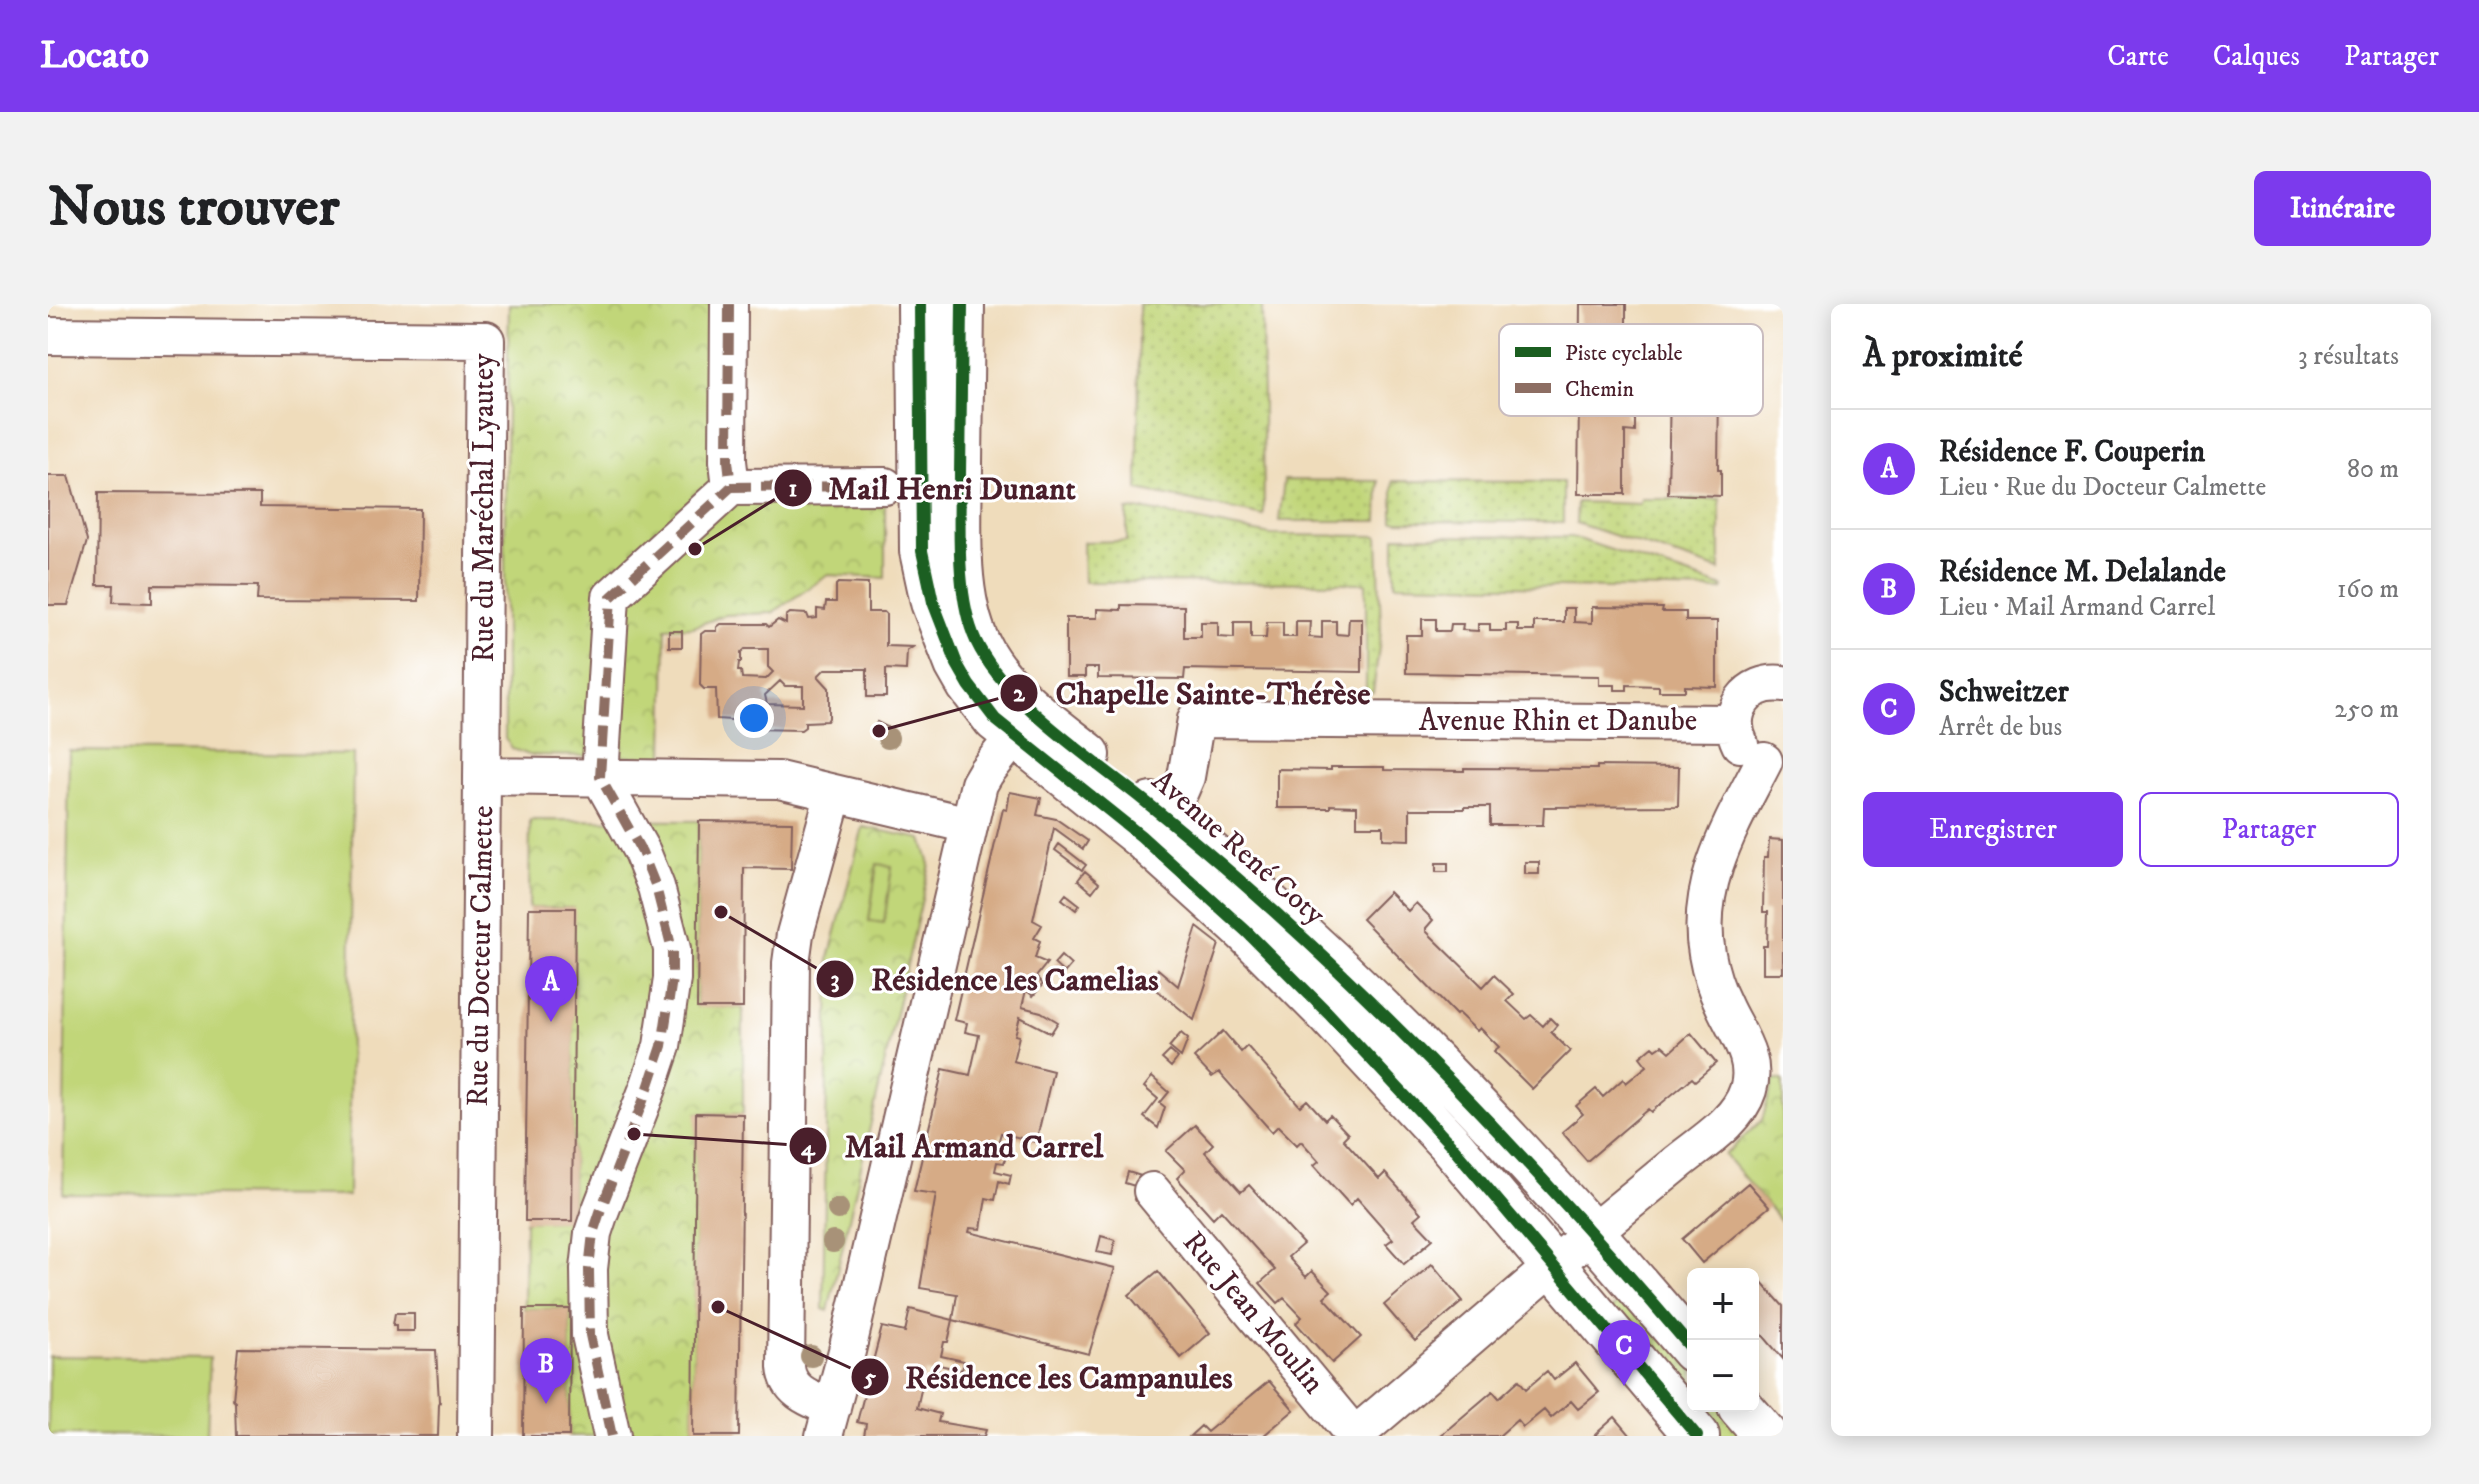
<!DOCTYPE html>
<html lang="fr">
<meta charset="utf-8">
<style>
:root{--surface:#fff;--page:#f2f2f2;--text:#202124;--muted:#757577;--line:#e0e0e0;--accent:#7c3aed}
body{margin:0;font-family:"IM FELL DW Pica",serif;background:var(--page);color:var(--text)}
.controls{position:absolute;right:24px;bottom:24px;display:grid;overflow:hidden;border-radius:12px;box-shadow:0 4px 20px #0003}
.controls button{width:72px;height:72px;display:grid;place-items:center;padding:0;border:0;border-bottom:2px solid var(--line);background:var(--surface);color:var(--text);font:40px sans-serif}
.you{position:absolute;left:706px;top:414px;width:28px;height:28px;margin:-20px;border:6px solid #fff;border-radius:50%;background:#1a73e8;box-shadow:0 0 0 12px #1a73e833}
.badge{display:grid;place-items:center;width:52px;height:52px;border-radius:50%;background:var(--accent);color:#fff;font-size:26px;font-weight:700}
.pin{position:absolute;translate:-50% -66px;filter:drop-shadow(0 2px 4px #0008)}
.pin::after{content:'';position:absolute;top:42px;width:28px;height:24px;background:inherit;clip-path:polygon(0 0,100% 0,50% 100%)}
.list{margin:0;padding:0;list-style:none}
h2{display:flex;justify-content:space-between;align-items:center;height:104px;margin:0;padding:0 32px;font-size:34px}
h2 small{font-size:26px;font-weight:400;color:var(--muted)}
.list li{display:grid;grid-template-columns:52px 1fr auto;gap:24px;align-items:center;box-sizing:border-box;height:120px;padding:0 32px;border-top:2px solid var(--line)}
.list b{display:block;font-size:30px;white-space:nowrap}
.list p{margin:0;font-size:26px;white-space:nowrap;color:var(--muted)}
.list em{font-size:26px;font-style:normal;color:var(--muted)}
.actions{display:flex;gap:16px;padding:24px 32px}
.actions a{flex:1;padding:18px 0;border:2px solid var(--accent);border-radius:12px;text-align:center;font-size:28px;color:var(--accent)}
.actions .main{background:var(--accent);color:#fff}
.map{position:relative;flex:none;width:1735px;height:1132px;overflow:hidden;border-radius:12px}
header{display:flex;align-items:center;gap:48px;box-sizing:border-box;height:112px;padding:0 40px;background:var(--accent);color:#fff}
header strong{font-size:38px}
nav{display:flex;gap:44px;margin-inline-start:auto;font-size:28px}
.intro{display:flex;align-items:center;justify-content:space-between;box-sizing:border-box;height:192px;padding:0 48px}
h1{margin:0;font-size:56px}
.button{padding:20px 36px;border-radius:12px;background:var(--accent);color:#fff;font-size:28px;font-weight:700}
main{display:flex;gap:48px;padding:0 48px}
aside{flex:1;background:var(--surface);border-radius:12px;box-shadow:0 4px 20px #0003}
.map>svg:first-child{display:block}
</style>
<header>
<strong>Locato</strong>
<nav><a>Carte</a><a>Calques</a><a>Partager</a></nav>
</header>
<div class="intro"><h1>Nous trouver</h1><a class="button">Itinéraire</a></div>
<main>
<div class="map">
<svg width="1735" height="1132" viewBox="0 0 1735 1132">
<defs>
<pattern id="grass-dots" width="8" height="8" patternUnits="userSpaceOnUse" patternTransform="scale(2)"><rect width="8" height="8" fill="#c1d679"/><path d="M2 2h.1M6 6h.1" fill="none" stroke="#a7b769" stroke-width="1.8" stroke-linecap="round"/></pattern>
<pattern id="park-crowns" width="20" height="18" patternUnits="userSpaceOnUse" patternTransform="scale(2)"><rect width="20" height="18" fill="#c1d679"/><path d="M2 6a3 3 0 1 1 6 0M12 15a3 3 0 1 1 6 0" fill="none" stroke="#a7b769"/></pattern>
</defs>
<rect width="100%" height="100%" fill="#fff"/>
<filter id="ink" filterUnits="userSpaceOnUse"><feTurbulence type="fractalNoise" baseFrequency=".0125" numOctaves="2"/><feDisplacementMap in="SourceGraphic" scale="16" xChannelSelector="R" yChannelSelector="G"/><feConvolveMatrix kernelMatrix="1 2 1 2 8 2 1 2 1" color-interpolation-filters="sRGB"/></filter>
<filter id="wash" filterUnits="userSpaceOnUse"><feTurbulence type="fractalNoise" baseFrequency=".006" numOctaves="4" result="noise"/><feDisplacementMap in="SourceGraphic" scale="32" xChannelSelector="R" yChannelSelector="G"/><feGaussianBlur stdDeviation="1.8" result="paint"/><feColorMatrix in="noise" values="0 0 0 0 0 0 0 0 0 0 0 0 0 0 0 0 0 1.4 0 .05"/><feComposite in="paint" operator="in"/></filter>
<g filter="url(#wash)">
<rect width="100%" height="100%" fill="#efdcbb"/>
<!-- grass -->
<path fill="url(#grass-dots)" stroke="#867a52" stroke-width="2" d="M1091,0H1214L1216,212L1090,186Z
M1236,176L1331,177L1330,217H1231Z
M1345,177L1515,178V218L1345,217Z
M1593,195H1672V266L1528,219L1529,198L1592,200Z
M1079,206H1098L1223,231L1330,232L1333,328L1325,388L1318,390V279L1036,278L1035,238L1079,237Z
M1347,232L1524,233L1675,283L1674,286L1347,280Z
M1583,989L1645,1060V1102H1682L1708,1132H1660L1557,1010Z"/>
<!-- park -->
<path fill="url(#park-crowns)" stroke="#867a52" stroke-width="2" d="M461,0H681L683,183L837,182V274L780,271L724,309L677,311L645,323L618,324L616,453L481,451L465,445L457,435V218Z
M482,516L651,517L649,703L695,704V810L649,809L645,1132H521L522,1005H476L477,917L524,916L526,604H481Z
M815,523L874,535L882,560L780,1007L775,1005L781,654Z
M1726,776H1735V920L1677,851L1714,816Z"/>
<!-- pitch -->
<path fill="#c1d679" stroke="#867a52" stroke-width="2" d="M21,447L305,450L300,892L15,890Z
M829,560L844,562L836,619L821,617Z
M1,1052L162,1054L159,1132L0,1131Z"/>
<g id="blocks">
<!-- building -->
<path fill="#d6ab86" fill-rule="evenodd" d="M1532,0H1578V27H1587V40H1578L1577,114L1587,115V128L1577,127V190H1530Z
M1622,83H1671L1670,166H1673V192L1620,190Z
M0,172H21L39,237L20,301H0Z
M50,189L212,190V203L372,205L371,297L209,296L210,282L104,281V299L65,298L66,281H49Z
M790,279L820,280V308H836L838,310V342L865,343L859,347L858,366L838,365V393H819V365H777L770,372L781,384V414L779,417L757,418V423L753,426L704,425L700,423L699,417L669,415L668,385H656L652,381L653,330L657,327H669V323L673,320H718L721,323L730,316L738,320V312L742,309L759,310L761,315L769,314V305L777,306L778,298H788V281ZM697,345H720V363L725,368L718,375L694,374L693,367H690L691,358H693V349ZM732,377L737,382H755V401L719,400L717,391Z
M1073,301L1136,302V333H1153V318H1170V333L1186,334V318H1203V334H1218L1219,318H1235V333H1248V317H1262L1261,333L1274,334V317H1288V330L1300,331L1301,314H1314V368L1137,365L1136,375L1050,374V364H1037V373H1018V314H1049V305L1073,306Z
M1544,303L1615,304L1614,308H1638V317H1669V383L1637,382V387H1611V382L1579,381V386H1567V381H1551V372L1358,369V331H1374V315H1388V327H1402L1403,320H1415L1414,326L1430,327V320H1442V327H1458V320H1470V327H1486V318H1516V304H1526V318L1544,319Z
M621,327H634V343H621Z
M829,418L839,423L835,432L830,434L825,429Z
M1549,462L1631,463L1630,502L1496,503L1495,521H1442V503H1416V505H1362V536L1335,535V522H1309V502L1282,501V504H1229V465L1283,466V463H1336V466L1416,467V464L1549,465Z
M962,488L993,494L989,511L1008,515L1040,537L1035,545L1006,524L985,616L994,621L986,634L992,637L987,654L999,659L988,673L995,680L985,692L978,686L974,703L993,708L1010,718L1003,729L972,713L967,731L971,732L965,757L1005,767L988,838L953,829L948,846L959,849L956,859L949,858L947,867L963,871L961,880L951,877L947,896L938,894L933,925L922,924L921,928L1067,964L1041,1050L905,1016L900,1038H896L893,1052L916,1057L914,1066L891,1061L888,1071L877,1068L869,1104L892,1110L890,1118L938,1126L936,1132H816L818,1120L809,1118L834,1023L857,1028L862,1005L905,1016L909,990L872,984L888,890L866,887L895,765L922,771L931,731L917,728L919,719L906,716L955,505L959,506Z
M651,517L744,518L743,565L696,564L695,704H649Z
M1721,535L1735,536V669H1715V642H1719L1720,608H1715L1716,553H1720Z
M1011,540L1038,561L1034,566L1007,546Z
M1477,558H1491V570H1477Z
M1388,559H1400V568H1388Z
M1037,567L1051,579L1044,588L1030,576Z
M1341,588L1360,607L1368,599L1385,616L1378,624V627L1435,683L1446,671L1466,690L1459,697L1478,715L1483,711L1495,722L1502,714L1509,721L1503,728L1522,747L1484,785L1446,747L1451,743L1432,724L1429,727L1410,709L1408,711L1314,615Z
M1018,590L1032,601L1028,606L1014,595Z
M481,604H527L524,917H477Z
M1149,623L1171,640L1146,716L1104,682L1110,665L1130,682Z
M1013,652L1023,661L1016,669L1006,660Z
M1175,727L1193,748L1199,742L1252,802L1259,796L1277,816L1282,811L1300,830L1295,835L1331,875L1337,869L1373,909L1366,915L1385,935L1356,960L1338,940L1345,935L1309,894L1302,901L1266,861L1271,857L1253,837L1249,841L1230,822L1224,828L1171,768L1164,773L1146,754Z
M1133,729L1140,735L1133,753L1121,743Z
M1643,729L1668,759L1647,777L1644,774L1603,808L1600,805L1539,857L1514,828L1535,810L1528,802L1548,785L1555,793L1575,775L1578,779L1599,762L1592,753L1605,742L1608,745L1614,741L1622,748Z
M1122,747L1130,754L1123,763L1114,755Z
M1104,773L1121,788L1112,799L1117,803L1110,824L1096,813L1110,795L1096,783Z
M648,809L695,810L691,1132H645Z
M1147,821L1165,840L1157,848L1193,888L1201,881L1255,940L1240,953L1258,973L1264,967L1283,987L1276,993L1313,1033L1284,1059L1248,1019L1254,1013L1236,994L1230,999L1212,979L1227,966L1173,906L1165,914L1129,874L1137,866L1118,847Z
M1080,868L1093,872L1090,883L1077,879Z
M1700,879L1721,903L1654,959L1634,935Z
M1053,932L1067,936L1064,951L1049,948Z
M1384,960L1415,997L1367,1037L1336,1001Z
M1110,967L1162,1029L1133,1054L1081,991Z
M1705,975L1709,980L1713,977L1735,1002V1055L1705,1020Z
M476,1005H522L521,1132H475Z
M347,1009H366V1027H348V1021H345Z
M190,1044L388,1046L391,1097L392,1098L391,1100L390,1132H188L187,1098L185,1096Z
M1527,1059L1551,1088L1530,1105L1523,1097L1503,1114L1496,1106L1475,1123L1469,1116L1451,1132H1392L1445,1087L1451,1094L1471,1076L1478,1085L1499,1067L1506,1076Z
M1221,1077L1246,1106L1215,1132H1142L1153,1122L1159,1128Z
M1567,1113L1583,1132H1546L1550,1128Z"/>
</g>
</g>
<g filter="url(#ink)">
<use href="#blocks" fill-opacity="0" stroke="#84615d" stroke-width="2"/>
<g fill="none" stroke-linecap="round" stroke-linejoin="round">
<!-- street casing -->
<g stroke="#84615d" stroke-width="40">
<path id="street" d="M681,0L680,157L683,183
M0,32L438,36L428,1132
M683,183L837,182
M1692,440C1676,408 1700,375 1735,380
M435,472L731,476L921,521
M1114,510L1132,487L1138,473L1148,415L1686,419
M1104,887L1306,1131
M784,1104C763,1095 740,1088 738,1063L743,659L747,630L786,489
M564,1132L542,1031L541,965L545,929L552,908L600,784L614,742L624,675V645L608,583L594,548L552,473L563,293L683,183
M776,1132L799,1047L931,480L938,468L967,432
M1306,1132C1386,1065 1465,995 1545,928C1573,905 1601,882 1629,859C1653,839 1690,818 1700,786C1710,754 1688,729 1676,702C1668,686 1662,668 1659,650C1646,579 1685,518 1716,457"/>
</g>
<!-- secondary casing -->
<g stroke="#84615d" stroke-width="48">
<path id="secondary" d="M872,0L874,247L885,298L909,360L921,381L947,415L1093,532L1198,627L1281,710L1403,841L1649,1132
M914,0C913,53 913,106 912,159C912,218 904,298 935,350C960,392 1002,421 1040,451
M1103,501C1303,661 1480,851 1645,1046
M1692,1102L1718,1132"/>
</g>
<!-- street -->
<use href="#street" stroke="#fff" stroke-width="36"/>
<!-- secondary -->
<use href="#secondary" stroke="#fff" stroke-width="44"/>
<!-- quiet -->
<path stroke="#8d6e63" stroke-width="10" stroke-dasharray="20 10" stroke-linecap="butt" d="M681,0L680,157L683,183
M683,183L837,182
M564,1132L542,1031L541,965L545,929L552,908L600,784L614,742L624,675V645L608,583L594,548L552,473L563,293L683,183"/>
<!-- cycleway casing -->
<g stroke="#fff" stroke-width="17">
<path id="cycleway" d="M872,0L874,247L885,298L909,360L921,381L947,415L1093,532L1198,627L1281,710L1403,841L1649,1132
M914,0C913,57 913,113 912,170C912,220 907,292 928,337C956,397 1042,453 1094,495C1140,531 1185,570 1228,609C1378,744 1515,893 1645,1046"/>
</g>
<!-- cycleway -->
<use href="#cycleway" stroke="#1b5e20" stroke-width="12"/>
</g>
<!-- trees -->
<g fill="#a89278">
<circle cx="840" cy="434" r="11"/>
<circle cx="790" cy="905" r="11"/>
<circle cx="785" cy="938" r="11"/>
<circle cx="763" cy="1052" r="11"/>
</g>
</g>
<g text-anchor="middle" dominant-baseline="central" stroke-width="6" stroke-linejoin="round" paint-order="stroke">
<!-- street labels -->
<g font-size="30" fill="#4a1f2b" stroke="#fff">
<text transform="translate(436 204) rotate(-90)">Rue du Maréchal Lyautey</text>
<text x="1510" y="417">Avenue Rhin et Danube</text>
<text transform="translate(1190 544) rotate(41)">Avenue René Coty</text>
<text transform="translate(433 652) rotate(-89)">Rue du Docteur Calmette</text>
<text transform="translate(1205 1009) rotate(50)">Rue Jean Moulin</text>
</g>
</g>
<!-- legend -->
<rect x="1451" y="20" width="264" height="92" rx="12" fill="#fff" stroke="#c9bcbf" stroke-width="2"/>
<rect x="1467" y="43" width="36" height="10" fill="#1b5e20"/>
<rect x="1467" y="79" width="36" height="10" fill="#8d6e63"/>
<g font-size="22" fill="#4a1f2b">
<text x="1517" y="56">Piste cyclable</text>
<text x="1517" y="92">Chemin</text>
</g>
<!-- callouts -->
<path fill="none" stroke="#4a1f2b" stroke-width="3" d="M647 245L745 184M831 427L971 389M673 608L787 675M586 830L760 842M670 1003L822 1073"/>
<g fill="#4a1f2b" stroke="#fff" stroke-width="3">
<circle cx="647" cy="245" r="8"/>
<circle cx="831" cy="427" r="8"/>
<circle cx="673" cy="608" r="8"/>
<circle cx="586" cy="830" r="8"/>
<circle cx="670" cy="1003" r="8"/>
<circle cx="745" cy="184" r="20"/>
<circle cx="971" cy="389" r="20"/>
<circle cx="787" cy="675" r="20"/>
<circle cx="760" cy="842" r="20"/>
<circle cx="822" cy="1073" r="20"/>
</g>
<g font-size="24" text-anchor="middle" font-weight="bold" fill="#fff">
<text x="745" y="192">1</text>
<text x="971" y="397">2</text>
<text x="787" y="683">3</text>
<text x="760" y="851">4</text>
<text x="822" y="1081">5</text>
</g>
<g font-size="32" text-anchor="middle" font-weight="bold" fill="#4a1f2b" stroke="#fff" stroke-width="6" stroke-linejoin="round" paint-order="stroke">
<text x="904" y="195">Mail Henri Dunant</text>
<text x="1165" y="400">Chapelle Sainte-Thérèse</text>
<text x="967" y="686">Résidence les Camelias</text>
<text x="926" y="853">Mail Armand Carrel</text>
<text x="1021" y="1084">Résidence les Campanules</text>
</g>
</svg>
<div class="controls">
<button>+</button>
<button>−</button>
</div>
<div class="you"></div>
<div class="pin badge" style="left:503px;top:718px">A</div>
<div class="pin badge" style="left:498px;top:1100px">B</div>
<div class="pin badge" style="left:1576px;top:1082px">C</div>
</div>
<aside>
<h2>À proximité<small>3 résultats</small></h2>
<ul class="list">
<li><span class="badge">A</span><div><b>Résidence F. Couperin</b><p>Lieu · Rue du Docteur Calmette</p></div><em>80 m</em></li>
<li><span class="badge">B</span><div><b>Résidence M. Delalande</b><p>Lieu · Mail Armand Carrel</p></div><em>160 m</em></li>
<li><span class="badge">C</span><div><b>Schweitzer</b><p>Arrêt de bus</p></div><em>250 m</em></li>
</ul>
<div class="actions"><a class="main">Enregistrer</a><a>Partager</a></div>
</aside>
</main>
